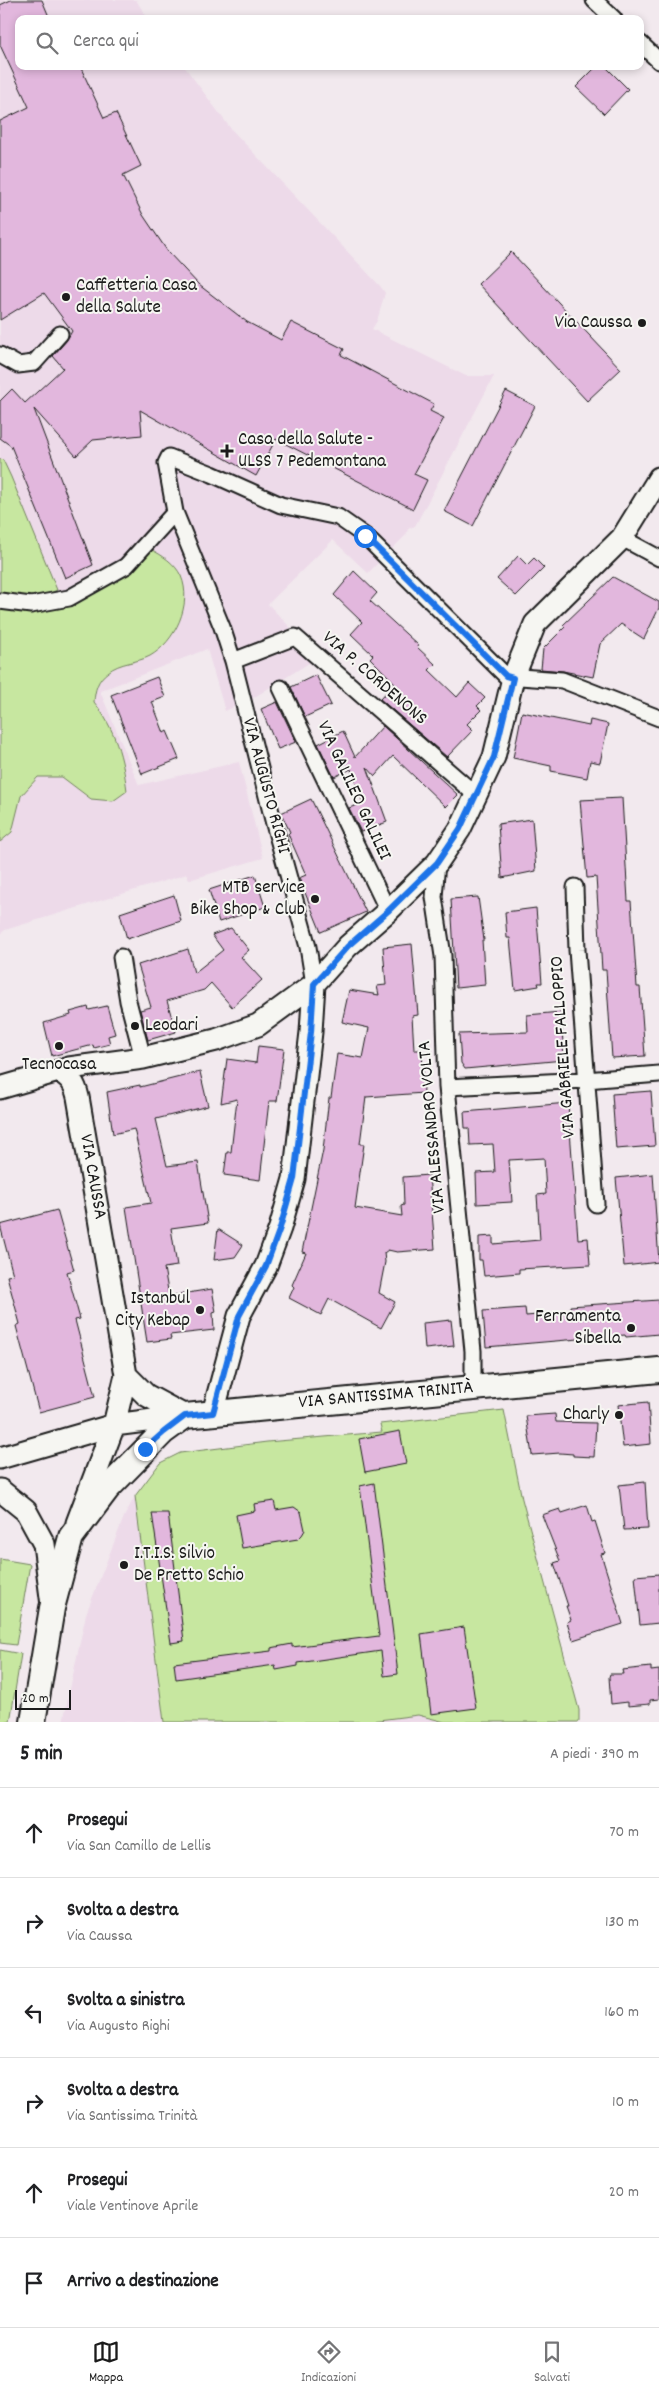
<!DOCTYPE html>
<html lang="it">
<meta charset="utf-8">
<style>
:root{--surface:#fff;--page:#f2f2f2;--text:#202124;--muted:#757577;--line:#e0e0e0;--accent:#1c1c1c}
body{margin:0;font-family:Dekko,sans-serif;background:var(--page);color:var(--text)}
.scale{position:absolute;left:15px;bottom:12px;width:56px;box-sizing:border-box;padding-left:5px;border:2px solid #1c1c1c;border-top:0;font-size:14px;line-height:18px;white-space:nowrap;color:#1c1c1c;-webkit-text-stroke:4px #f6f6f2;paint-order:stroke}
.stop{position:absolute;width:15px;height:15px;margin:-11px;border:4px solid #1a73e8;border-radius:50%;background:#fff}
.stop.end{background:#1a73e8;border-color:#fff;box-shadow:0 1px 5px #0008}
.list{margin:0;padding:0;list-style:none}
h2{display:flex;justify-content:space-between;align-items:center;height:65px;margin:0;padding:0 20px;font-size:21px}
h2 small{font-size:16px;font-weight:400;color:var(--muted)}
.list li{display:grid;grid-template-columns:32px 1fr auto;gap:15px;align-items:center;box-sizing:border-box;height:90px;padding:0 20px;border-top:1px solid var(--line)}
.list b{display:block;font-size:19px;white-space:nowrap}
.list p{margin:0;font-size:16px;white-space:nowrap;color:var(--muted)}
.list em{font-size:16px;font-style:normal;color:var(--muted)}
.icon{flex:none;width:28px;height:28px;fill:none;stroke:currentColor;stroke-width:2;stroke-linecap:round;stroke-linejoin:round}
.map{position:relative;flex:none;width:659px;height:1722px;overflow:hidden}
.search{position:absolute;background:var(--surface);box-shadow:0 2px 8px #0003;left:15px;right:15px;top:15px;height:55px;display:flex;align-items:center;gap:12px;box-sizing:border-box;padding:0 18px;border-radius:10px;color:var(--muted);font-size:19px}
.sheet{height:605px;background:var(--surface)}
nav{display:flex;justify-content:space-around;align-items:center;box-sizing:border-box;height:70px;border-top:1px solid var(--line);background:var(--surface);font-size:14px;color:var(--muted)}
nav a{display:grid;justify-items:center;gap:2px}
nav .on{color:var(--accent)}
.map>svg:first-child{display:block}
</style>
<div class="map">
<svg width="659" height="1722" viewBox="0 0 659 1722">
<rect width="100%" height="100%" fill="#f2e9ee"/>
<filter id="ink" filterUnits="userSpaceOnUse"><feTurbulence type="fractalNoise" baseFrequency=".02" numOctaves="2"/><feDisplacementMap in="SourceGraphic" scale="10" xChannelSelector="R" yChannelSelector="G"/><feConvolveMatrix kernelMatrix="1 2 1 2 8 2 1 2 1" color-interpolation-filters="sRGB"/></filter>
<g filter="url(#ink)">
<!-- built -->
<path fill="#eddae9" d="M0,0H136L148,19H19V66H184L231,129L381,287L385,293L377,321L372,329L466,376H494L415,526L408,529L406,535L368,573L333,540L268,604L316,655L309,663L253,698L225,711L207,649L100,691L139,785L239,762L263,858L189,880L187,874L5,930L0,934Z
M135,1496L164,1722H63L86,1614L124,1517Z
M418,1715L445,1722H363Z"/>
<!-- green -->
<path fill="#c7e7a0" stroke="#72825e" d="M0,459L3,460L11,477L57,590L37,599L0,603Z
M150,549C162,555 175,563 181,576C193,604 175,642 150,656C137,663 120,662 108,672C97,680 95,690 94,702C115,728 123,758 127,791L113,801L91,799L62,777H38L21,796L12,832L0,842V608L29,610Z
M504,1410L522,1499L579,1710V1722H445L418,1715L363,1722H164L135,1496L160,1463L180,1453L267,1442L382,1432L380,1424Z
M0,1559L30,1564L16,1645L0,1643Z
M0,1650L21,1654L10,1722H0Z"/>
<!-- building -->
<path fill="#e2b7dd" stroke="#1c1c1c" d="M11,0H42L50,19H19V66H80L104,118L116,113L141,166L123,175L143,215L168,252L199,285L247,322L281,340L291,322L344,349L341,355L434,404L430,411L444,418L414,474L427,480L413,509L276,439L256,476L140,410L142,435L93,440L76,456L34,409L93,565L65,578L11,446L0,438V401L12,389L25,403L63,368L53,356L67,340L72,331L44,293L0,320V121L29,107L0,45V5Z
M597,66H605L628,89L604,114L576,87Z
M511,252L621,369L587,401L478,284Z
M506,391L535,406L473,526L444,511Z
M518,556L527,565L534,558L544,568L516,596L497,579Z
M354,571L377,593L370,601L418,645L417,647L435,664L429,670L457,697L469,683L485,698L477,706L481,710L467,724L473,730L447,757L380,699L395,683L370,658L373,655L351,634L362,622L334,595Z
M613,577L659,602V608L644,639L621,624L600,644L593,677L563,671L541,669L543,649L565,627L563,625Z
M316,675L331,705L305,717L291,687Z
M157,677L165,697L152,702L164,733L167,731L179,759L142,774L111,695Z
M277,702L296,742L278,749L261,709Z
M522,712L589,726L590,720L608,724L600,763L590,761L587,778L551,771V766L513,758Z
M383,726L458,795L446,807L393,756L375,776L367,767L387,822L361,832L349,808L363,803L351,769L334,777L318,744L343,731L355,757Z
M622,798L628,901H631L637,987H640L645,1056L612,1058L606,970H602L596,877L587,878L580,800Z
M311,799L366,912L321,932L299,878L306,875L288,834L290,832L281,813Z
M532,819L536,871L502,878L498,824Z
M255,875L265,907L219,922L209,890Z
M174,895L181,921L127,939L120,913Z
M478,897L484,940H482L485,985L456,988L451,899Z
M536,908L542,983H538L539,986L515,990L510,938H507L505,912Z
M231,928L249,950L241,957L262,980L232,1007L211,983L204,990L167,1001L176,1032L148,1040L140,1010L151,1007L138,965L188,949L194,973L223,950L212,935Z
M412,944L418,1015L412,1016L414,1050H422L424,1093L366,1097L360,1144H364L355,1208L402,1216L401,1206L404,1205L403,1177L429,1175L435,1249L397,1252L388,1250L384,1253L385,1262L379,1293L395,1302L381,1328L329,1299L321,1315L289,1298L294,1287L292,1285L306,1253L302,1252L323,1150L329,1098H331L337,1054L363,1058L369,1028L342,1022L349,990L379,995L377,986L386,985L383,947Z
M107,1006L115,1034L108,1036L110,1044L94,1048L93,1045L52,1056L44,1023L71,1015L70,1012L88,1007L89,1010Z
M561,1012L564,1060L465,1069L461,1063L459,1034L528,1032L527,1015Z
M258,1046L284,1049L277,1101H269L260,1180L224,1175L227,1152H231L237,1099L221,1103L227,1059L256,1063Z
M200,1072L208,1106L156,1119L167,1166L198,1162L208,1223L171,1228L177,1266L164,1268L169,1296L212,1289L216,1312L213,1313L214,1330L170,1335L171,1339L147,1342L126,1207L151,1203L134,1129L113,1134L107,1092L140,1085V1087Z
M651,1091L655,1146L616,1149L612,1094Z
M568,1103L578,1239L588,1238L590,1265L519,1269V1273L484,1276L482,1260H479V1237L493,1236V1244L540,1240L537,1195L546,1194L544,1158L509,1160L512,1202L477,1204L476,1173L495,1172L493,1144L470,1145L469,1128H465L464,1112Z
M653,1174L659,1262L624,1266L616,1178Z
M57,1210L74,1270L67,1272L80,1319L75,1320L95,1397L39,1412L16,1326L20,1324L7,1276L13,1275L0,1225Z
M218,1229L243,1245L235,1257L214,1260Z
M659,1300V1334L626,1337L625,1335L486,1347L483,1311L525,1308L526,1316L571,1312L570,1306Z
M451,1320L454,1346L425,1349L423,1323Z
M648,1402L651,1444L623,1447L618,1405Z
M555,1414L556,1422L596,1423L594,1457L573,1456V1454L560,1453L532,1455L526,1416Z
M400,1431L406,1464L365,1472L359,1439Z
M645,1482L648,1529L624,1530L619,1485Z
M374,1483L398,1674L384,1676L381,1651L298,1663V1666L276,1670L275,1665L176,1679L174,1663L271,1651V1648L292,1644V1647L379,1636L360,1486Z
M274,1501L276,1510L294,1507L301,1512L305,1530L302,1535L298,1539L242,1548L236,1515L255,1511L254,1504Z
M587,1505L592,1522L595,1521L605,1553L601,1554L623,1624L573,1640L567,1622L571,1620L566,1606H568L554,1563L560,1561L542,1515L560,1509L562,1513Z
M152,1513H168L184,1641L171,1643Z
M659,1574V1623L640,1625L635,1576Z
M464,1627L476,1708L431,1714L421,1634Z
M651,1667V1671L659,1670V1699L650,1700V1704L628,1706V1702L611,1704L609,1677L610,1674H623L622,1670Z"/>
<g fill="none" stroke-linecap="round" stroke-linejoin="round">
<!-- street casing -->
<g stroke="#1c1c1c" stroke-width="19">
<path id="street" d="M594,0L614,19
M640,43L659,61
M0,355L18,365L34,363L60,334
M175,512L222,627L233,661L274,824L308,947L314,984
M622,538L659,558
M0,601L31,605L69,598L126,566L175,512L166,463L169,457L212,474L281,505L338,517L365,536L506,676L562,680L659,718
M233,661L295,637L477,796
M281,688L388,911
M437,863L434,897L443,956L447,1087L473,1351V1388
M575,887L577,950L596,1204
M121,957L128,1001L143,1058
M447,1087L586,1080L659,1074"/>
</g>
<!-- secondary casing -->
<g stroke="#1c1c1c" stroke-width="25">
<path id="secondary" d="M59,1071C71,1078 75,1084 78,1097L126,1375L114,1425L77,1523
M0,1088L69,1068L143,1058L216,1040L258,1025L314,984L348,946L388,911L437,863L460,829L494,757L513,678L535,624L622,538L659,478
M126,1375L146,1395L185,1416
M213,1413L239,1316L266,1266L280,1228L294,1179L311,1032L314,984
M0,1458L114,1425L185,1416
M0,1490L26,1511L44,1544L52,1605"/>
</g>
<!-- primary casing -->
<g stroke="#1c1c1c" stroke-width="28">
<path id="primary" d="M33,1722L52,1608L71,1537L107,1489L163,1432L185,1416L659,1370"/>
</g>
<!-- street -->
<use href="#street" stroke="#f6f6f2" stroke-width="15"/>
<!-- secondary -->
<use href="#secondary" stroke="#f6f6f2" stroke-width="21"/>
<!-- primary -->
<use href="#primary" stroke="#f6f6f2" stroke-width="24"/>
</g>
</g>
<g fill="none" stroke-linecap="round" stroke-linejoin="round" filter="url(#ink)">
<!-- route -->
<path stroke="#1a73e8" stroke-width="6" d="M145,1449L164,1432L185,1416L213,1413L239,1316L266,1266L280,1228L294,1179L311,1032L314,984L348,946L388,911L437,863L460,829L494,757L513,678L506,676L365,536"/>
</g>
<!-- markers -->
<g fill="#1c1c1c" stroke="#f6f6f2" stroke-width="2">
<circle cx="66" cy="297" r="5"/>
<circle cx="642" cy="323" r="5"/>
<path d="M224.5 443.5h5v5h5v5h-5v5h-5v-5h-5v-5h5z"/>
<circle cx="315" cy="899" r="5"/>
<circle cx="135" cy="1026" r="5"/>
<circle cx="59" cy="1046" r="5"/>
<circle cx="200" cy="1310" r="5"/>
<circle cx="631" cy="1328" r="5"/>
<circle cx="619" cy="1415" r="5"/>
<circle cx="124" cy="1565" r="5"/>
</g>
<g text-anchor="middle" dominant-baseline="central" stroke-width="4" stroke-linejoin="round" paint-order="stroke">
<!-- poi labels -->
<g font-size="19" fill="#1c1c1c" stroke="#f6f6f2" text-anchor="end">
<text x="76" y="286" text-anchor="start">Caffetteria Casa<tspan x="76" dy="22">della Salute</tspan></text>
<text x="632" y="323">Via Caussa</text>
<text x="238" y="440" text-anchor="start">Casa della Salute -<tspan x="238" dy="22">ULSS 7 Pedemontana</tspan></text>
<text x="305" y="888">MTB service<tspan x="305" dy="22">Bike Shop &amp; Club</tspan></text>
<text x="145" y="1026" text-anchor="start">Leodari</text>
<text x="59" y="1065" text-anchor="middle">Tecnocasa</text>
<text x="190" y="1299">Istanbul<tspan x="190" dy="22">City Kebap</tspan></text>
<text x="621" y="1317">Ferramenta<tspan x="621" dy="22">Sibella</tspan></text>
<text x="609" y="1415">Charly</text>
<text x="134" y="1554" text-anchor="start">I.T.I.S. Silvio<tspan x="134" dy="22">De Pretto Schio</tspan></text>
</g>
<!-- street labels -->
<g font-size="19" fill="#1c1c1c" stroke="#f6f6f2">
<text transform="translate(374 679) rotate(41)">VIA P. CORDENONS</text>
<text transform="translate(265 786) rotate(75)">VIA AUGUSTO RIGHI</text>
<text transform="translate(353 791) rotate(65)">VIA GALILEO GALILEI</text>
<text transform="translate(564 1047) rotate(-94)">VIA GABRIELE FALLOPPIO</text>
<text transform="translate(433 1127) rotate(-95)">VIA ALESSANDRO VOLTA</text>
<text transform="translate(92 1177) rotate(80)">VIA CAUSSA</text>
<text transform="translate(386 1396) rotate(-5)">VIA SANTISSIMA TRINITÀ</text>
</g>
</g>
</svg>
<div class="scale">20 m</div>
<div class="stop" style="left:365px;top:536px"></div>
<div class="stop end" style="left:145px;top:1449px"></div>
<div class="search"><svg class="icon" aria-label="search" viewBox="0 0 24 24"><circle cx="10" cy="10" r="6"/><path d="M15 15l6 6"/></svg>Cerca qui</div>
</div>
<section class="sheet">
<h2>5 min<small>A piedi · 390 m</small></h2>
<ul class="list">
<li><svg class="icon" aria-label="ahead" viewBox="0 0 24 24"><path d="M12 20V5M6 11l6-6 6 6"/></svg><div><b>Prosegui</b><p>Via San Camillo de Lellis</p></div><em>70 m</em></li>
<li><svg class="icon" aria-label="right" viewBox="0 0 24 24"><path d="M7 20v-9h11M14 6l5 5-5 5"/></svg><div><b>Svolta a destra</b><p>Via Caussa</p></div><em>130 m</em></li>
<li><svg class="icon" aria-label="left" viewBox="0 0 24 24"><path d="M17 20v-9H6M10 6l-5 5 5 5"/></svg><div><b>Svolta a sinistra</b><p>Via Augusto Righi</p></div><em>160 m</em></li>
<li><svg class="icon" aria-label="right" viewBox="0 0 24 24"><path d="M7 20v-9h11M14 6l5 5-5 5"/></svg><div><b>Svolta a destra</b><p>Via Santissima Trinità</p></div><em>10 m</em></li>
<li><svg class="icon" aria-label="ahead" viewBox="0 0 24 24"><path d="M12 20V5M6 11l6-6 6 6"/></svg><div><b>Prosegui</b><p>Viale Ventinove Aprile</p></div><em>20 m</em></li>
<li><svg class="icon" aria-label="arrive" viewBox="0 0 24 24"><path d="M6 21V4h12l-3 4 3 4H6"/></svg><div><b>Arrivo a destinazione</b></div></li>
</ul>
</section>
<nav>
<a class="on"><svg class="icon" aria-label="map" viewBox="0 0 24 24"><path d="M3 6l6-2 6 2 6-2v14l-6 2-6-2-6 2zM9 4v14M15 6v14"/></svg>Mappa</a>
<a><svg class="icon" aria-label="directions" viewBox="0 0 24 24"><path d="M12 3l9 9-9 9-9-9zM9 14v-3h6M13 9l2 2-2 2"/></svg>Indicazioni</a>
<a><svg class="icon" aria-label="saved" viewBox="0 0 24 24"><path d="M7 4h10v16l-5-4-5 4z"/></svg>Salvati</a>
</nav>
